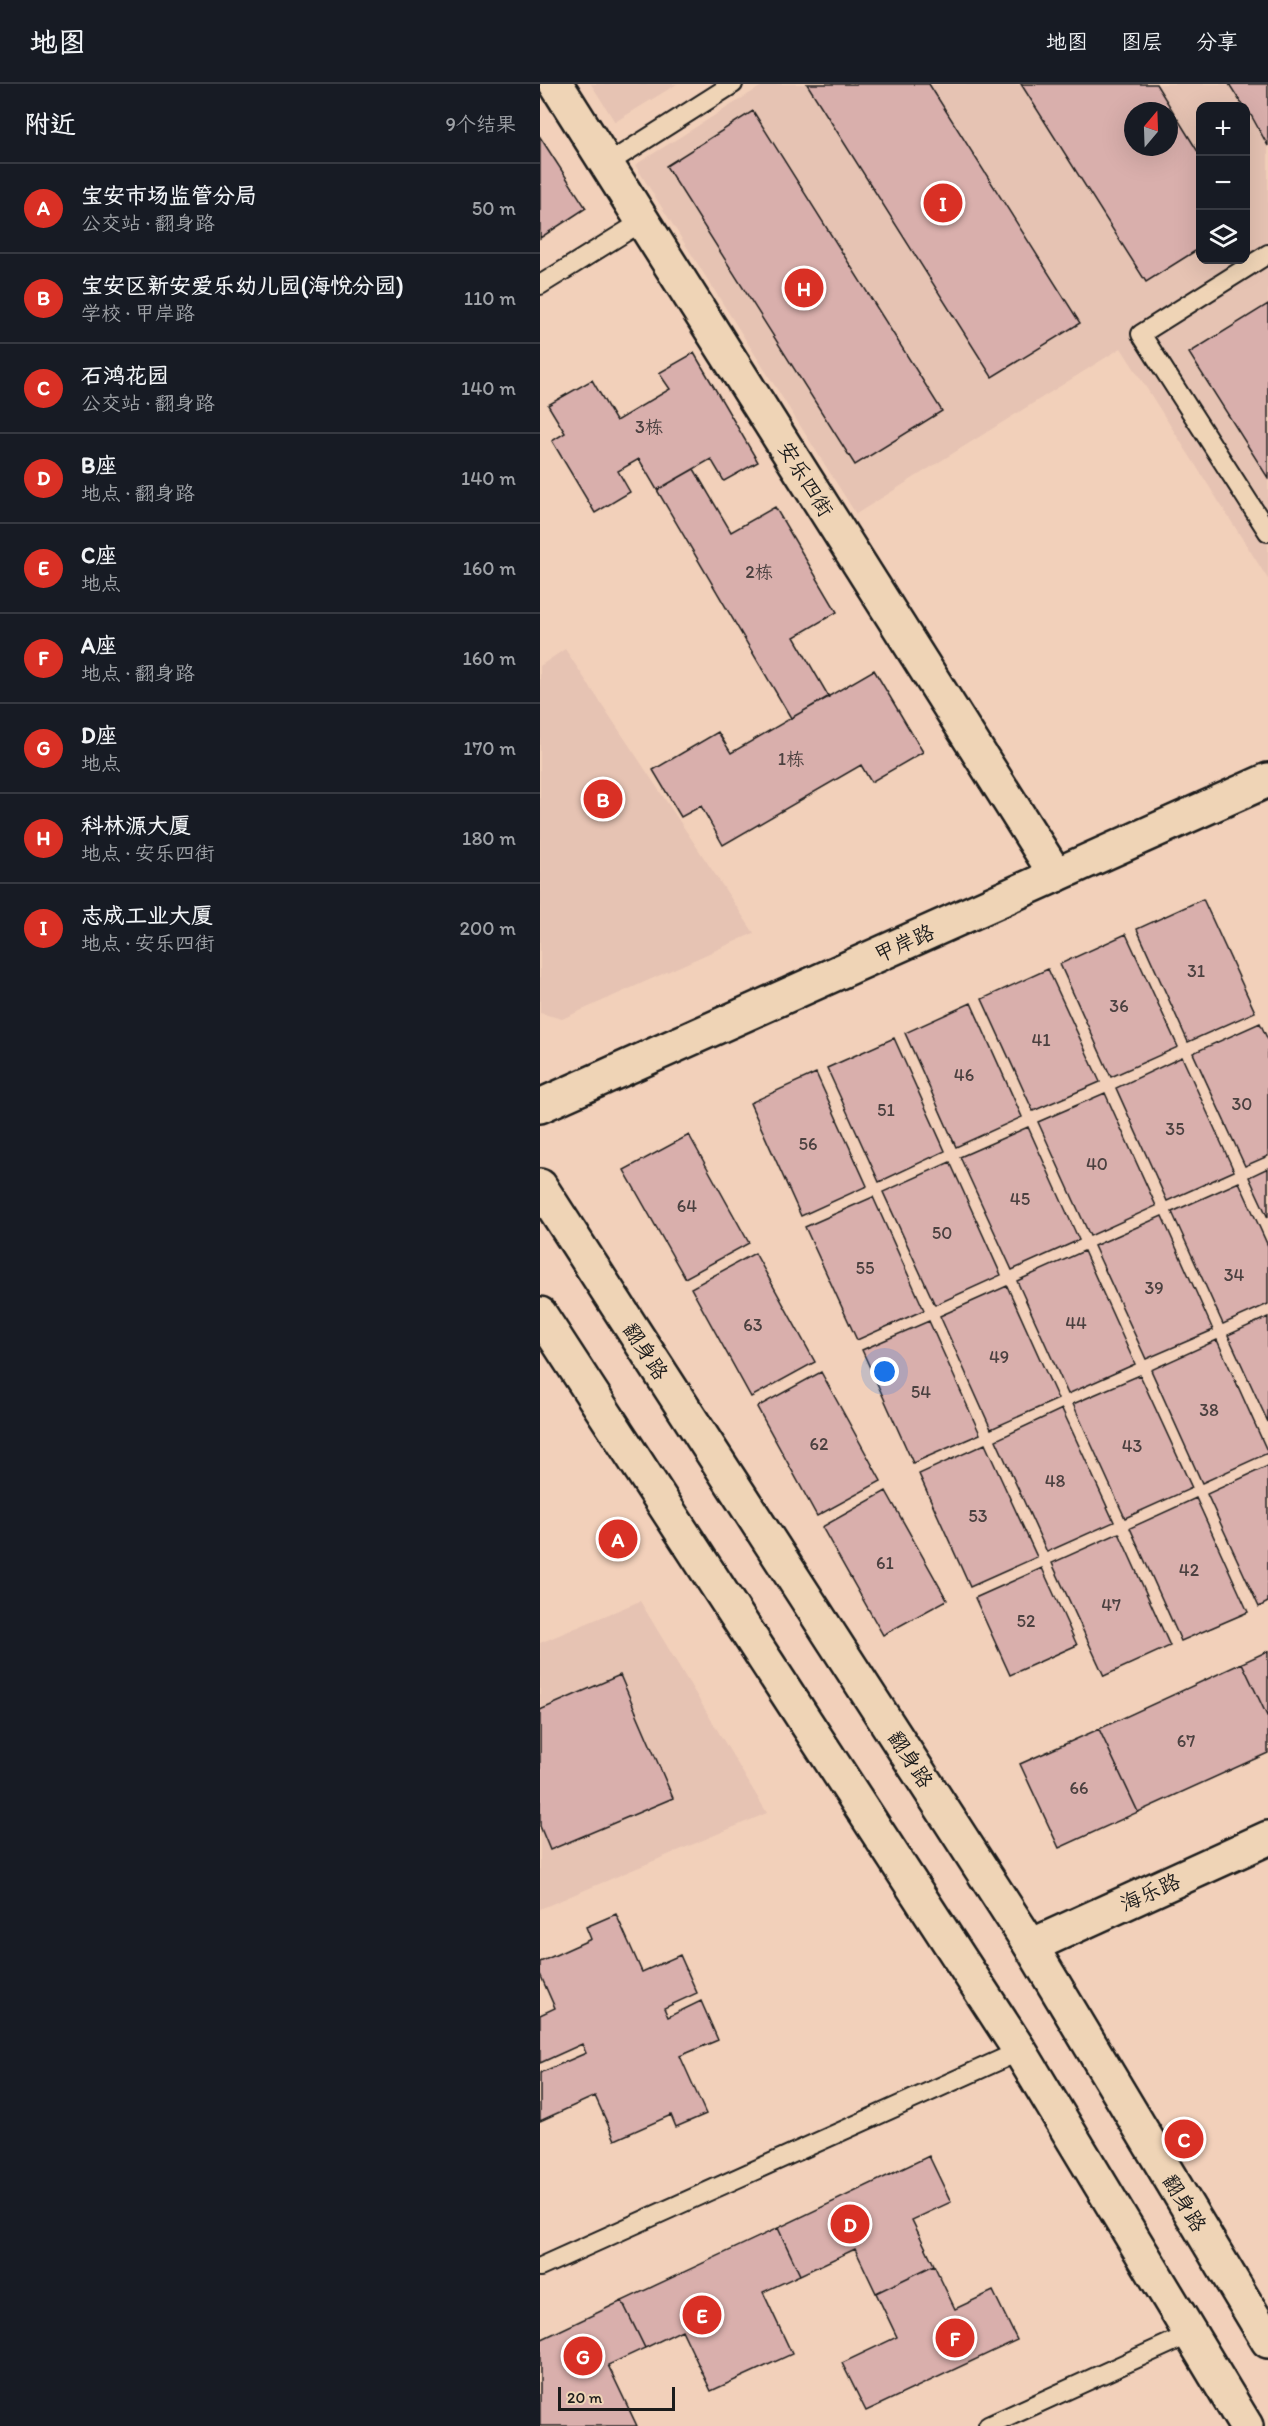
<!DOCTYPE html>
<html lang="zh">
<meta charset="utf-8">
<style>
:root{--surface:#171b24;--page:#20242c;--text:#f1f3f6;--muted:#9ea1a6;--line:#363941;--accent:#d93025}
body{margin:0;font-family:Itim,"LXGW WenKai TC",sans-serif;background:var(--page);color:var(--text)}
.controls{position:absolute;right:18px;top:18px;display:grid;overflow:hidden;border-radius:12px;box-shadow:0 6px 24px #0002}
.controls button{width:54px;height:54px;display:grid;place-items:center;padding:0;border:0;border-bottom:2px solid var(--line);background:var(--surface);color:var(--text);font:30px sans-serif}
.compass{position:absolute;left:584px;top:18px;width:54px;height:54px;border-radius:50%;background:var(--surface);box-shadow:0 6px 24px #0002;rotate:19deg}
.scale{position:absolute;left:18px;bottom:15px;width:117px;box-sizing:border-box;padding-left:6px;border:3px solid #1c1c1c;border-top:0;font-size:16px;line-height:21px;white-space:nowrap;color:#1c1c1c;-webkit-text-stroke:4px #efd4b6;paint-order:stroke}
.you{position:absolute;left:345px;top:1288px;width:21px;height:21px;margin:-15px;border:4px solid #fff;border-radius:50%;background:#1a73e8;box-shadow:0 0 0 9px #1a73e833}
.badge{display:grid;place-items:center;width:39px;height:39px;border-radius:50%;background:var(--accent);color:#fff;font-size:20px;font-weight:700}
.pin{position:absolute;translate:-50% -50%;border:3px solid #fff;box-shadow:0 2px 6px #0006}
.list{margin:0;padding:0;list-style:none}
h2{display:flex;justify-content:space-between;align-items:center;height:78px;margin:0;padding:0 24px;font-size:26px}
h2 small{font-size:20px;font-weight:400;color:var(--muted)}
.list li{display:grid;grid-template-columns:39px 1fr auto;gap:18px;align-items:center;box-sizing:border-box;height:90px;padding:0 24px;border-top:2px solid var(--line)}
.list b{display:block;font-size:22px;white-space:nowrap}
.list p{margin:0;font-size:20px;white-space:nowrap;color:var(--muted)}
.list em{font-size:20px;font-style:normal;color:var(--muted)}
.icon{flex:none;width:33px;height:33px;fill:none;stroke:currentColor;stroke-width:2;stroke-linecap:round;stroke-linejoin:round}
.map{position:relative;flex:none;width:728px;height:2342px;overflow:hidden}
header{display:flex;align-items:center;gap:36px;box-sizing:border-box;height:84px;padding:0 30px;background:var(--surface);border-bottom:2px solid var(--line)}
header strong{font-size:28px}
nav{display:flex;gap:33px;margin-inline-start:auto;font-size:21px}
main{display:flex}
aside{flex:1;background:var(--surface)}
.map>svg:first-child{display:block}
</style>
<header>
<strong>地图</strong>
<nav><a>地图</a><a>图层</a><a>分享</a></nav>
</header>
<main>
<aside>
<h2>附近<small>9个结果</small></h2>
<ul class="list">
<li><span class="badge">A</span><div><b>宝安市场监管分局</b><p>公交站 · 翻身路</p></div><em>50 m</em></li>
<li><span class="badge">B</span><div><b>宝安区新安爱乐幼儿园(海悦分园)</b><p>学校 · 甲岸路</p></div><em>110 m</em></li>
<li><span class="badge">C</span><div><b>石鸿花园</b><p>公交站 · 翻身路</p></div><em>140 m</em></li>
<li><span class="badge">D</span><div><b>B座</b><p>地点 · 翻身路</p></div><em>140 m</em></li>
<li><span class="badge">E</span><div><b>C座</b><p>地点</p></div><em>160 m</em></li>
<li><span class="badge">F</span><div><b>A座</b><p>地点 · 翻身路</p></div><em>160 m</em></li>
<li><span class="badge">G</span><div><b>D座</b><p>地点</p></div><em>170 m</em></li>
<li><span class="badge">H</span><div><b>科林源大厦</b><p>地点 · 安乐四街</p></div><em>180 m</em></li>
<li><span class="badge">I</span><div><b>志成工业大厦</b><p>地点 · 安乐四街</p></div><em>200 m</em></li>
</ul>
</aside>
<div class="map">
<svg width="728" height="2342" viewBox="0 0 728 2342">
<rect width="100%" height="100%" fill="#f2d0ba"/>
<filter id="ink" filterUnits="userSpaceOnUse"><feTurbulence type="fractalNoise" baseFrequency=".0167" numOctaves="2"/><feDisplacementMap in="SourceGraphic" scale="12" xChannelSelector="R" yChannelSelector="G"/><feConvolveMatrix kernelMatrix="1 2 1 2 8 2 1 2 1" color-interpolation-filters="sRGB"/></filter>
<g filter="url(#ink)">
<!-- built -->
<path fill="#e6c3b3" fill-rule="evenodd" d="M51,0H137L75,38Z
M225,0H728V495L581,264L316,430L95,81ZM660,22H706V176H660ZM593,27H629V63H593Z
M25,565L214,849L22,935L0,929V582Z
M100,1517L227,1729L0,1825V1559Z"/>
<!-- building -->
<path fill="#d9afac" stroke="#1c1c1c" stroke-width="1.5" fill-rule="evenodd" d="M267,0H389L540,239L452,293Z
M481,0H616L660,71V164L606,198ZM593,27H629V63H593Z
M689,0H728V62L706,22H703Z
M213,27L402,327L315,381L126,82Z
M0,53L46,124L0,154Z
M728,220V394L649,269Z
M154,269L218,378L184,397L171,375L117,406L99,375L78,387L90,408L55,429L12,357L25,349L8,321L52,296L76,337L130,305L119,289Z
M154,385L191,448L235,423L297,528L254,553L289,613L251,634L117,406Z
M334,586L383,668L331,698L321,681L183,761L161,722L141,733L113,686L178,648L191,669Z
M663,815L715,928L648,958L597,845Z
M586,850L638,963L571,993L520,880Z
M508,885L560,998L493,1027L442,915Z
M431,919L482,1033L416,1063L365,949Z
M720,939L728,956V1072L705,1082L653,969Z
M354,954L405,1067L339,1098L287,984Z
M642,973L694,1087L627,1117L576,1004Z
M276,989L327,1102L261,1132L210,1019Z
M565,1009L616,1122L550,1152L498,1038Z
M488,1043L539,1156L472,1186L420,1073Z
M149,1051L209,1159L145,1194L84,1086Z
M410,1078L461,1191L395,1221L343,1108Z
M728,1084V1134L709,1093Z
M699,1098L728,1162V1220L683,1240L632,1128Z
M333,1113L384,1226L317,1256L265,1143Z
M622,1132L673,1246L606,1275L554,1162Z
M544,1167L595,1280L528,1310L477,1197Z
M215,1169L275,1278L211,1313L151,1204Z
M467,1202L518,1315L451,1345L400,1232Z
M728,1233V1338L688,1251Z
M389,1237L440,1350L373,1379L322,1266Z
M677,1256L728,1369L662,1399L611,1286Z
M281,1288L341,1397L277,1432L217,1323Z
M600,1291L652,1404L585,1434L533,1320Z
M522,1325L574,1438L507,1468L456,1356Z
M445,1360L497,1473L430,1503L379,1390Z
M728,1382V1518L719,1523L667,1410Z
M346,1407L407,1516L343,1551L282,1443Z
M656,1414L708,1528L641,1557L590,1444Z
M579,1449L630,1562L564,1592L512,1479Z
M502,1484L537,1561L470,1591L435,1514Z
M728,1567V1634L702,1579Z
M702,1579L728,1634V1669L598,1728L559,1645Z
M80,1591L133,1714L10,1766L0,1742V1626Z
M559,1645L598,1728L519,1764L480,1680Z
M76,1830L102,1888L140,1871L157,1909L124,1924L128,1933L161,1917L178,1956L140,1972L166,2030L136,2043L131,2031L75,2056L55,2012L0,2037V1989L46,1969L42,1960L0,1979V1931L15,1924L0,1890V1878L51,1855L46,1843Z
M389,2072L411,2118L372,2136L394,2181L336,2209L315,2165L260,2191L238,2144Z
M238,2144L260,2191L223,2208L252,2270L171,2307L142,2246L105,2264L82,2217Z
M394,2181L415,2225L453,2207L477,2256L326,2327L302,2279L357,2253L336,2209Z
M82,2217L105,2264L68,2281L97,2342H0V2256Z"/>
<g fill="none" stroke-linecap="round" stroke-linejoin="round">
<!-- lane casing -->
<g stroke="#1c1c1c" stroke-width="22">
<path id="lane" d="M67,80L193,0
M728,170L601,250L728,448
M0,201L103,137
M0,2183L480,1967
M448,2342L650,2250"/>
</g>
<!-- street casing -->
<g stroke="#1c1c1c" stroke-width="38">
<path id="street" d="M16,0L516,791
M491,1862L728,1754"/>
</g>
<!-- secondary casing -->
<g stroke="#1c1c1c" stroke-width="38">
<path id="secondary" d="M0,1022L728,696
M0,1102L491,1862L728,2257
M0,1230L480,1967L706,2342"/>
</g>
<!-- lane -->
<use href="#lane" stroke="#efd4b6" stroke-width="18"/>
<!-- street -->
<use href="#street" stroke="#efd4b6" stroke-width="33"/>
<!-- secondary -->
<use href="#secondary" stroke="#efd4b6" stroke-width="33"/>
</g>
</g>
<g text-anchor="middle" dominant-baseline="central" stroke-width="5" stroke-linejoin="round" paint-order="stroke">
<!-- number labels -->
<g font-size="18" fill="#4b4140">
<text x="109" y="343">3栋</text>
<text x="219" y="488">2栋</text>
<text x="251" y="675">1栋</text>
<text x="656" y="887">31</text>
<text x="579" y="922">36</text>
<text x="501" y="956">41</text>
<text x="424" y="991">46</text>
<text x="702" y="1020">30</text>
<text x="346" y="1026">51</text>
<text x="635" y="1045">35</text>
<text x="268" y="1060">56</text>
<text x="557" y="1080">40</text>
<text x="480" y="1115">45</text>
<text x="147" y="1122">64</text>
<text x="402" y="1149">50</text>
<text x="325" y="1184">55</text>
<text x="694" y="1191">34</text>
<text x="614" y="1204">39</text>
<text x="536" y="1239">44</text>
<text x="213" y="1241">63</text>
<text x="459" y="1273">49</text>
<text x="381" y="1308">54</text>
<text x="669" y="1326">38</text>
<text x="279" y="1360">62</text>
<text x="592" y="1362">43</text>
<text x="515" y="1397">48</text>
<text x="438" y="1432">53</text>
<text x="345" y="1479">61</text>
<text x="649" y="1486">42</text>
<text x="571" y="1521">47</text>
<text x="486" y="1537">52</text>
<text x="646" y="1657">67</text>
<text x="539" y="1704">66</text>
</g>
<!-- street labels -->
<g font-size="21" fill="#1c1c1c" stroke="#efd4b6">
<text transform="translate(266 395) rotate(58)">安乐四街</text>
<text transform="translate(364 859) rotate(-24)">甲岸路</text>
<text transform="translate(106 1267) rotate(57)">翻身路</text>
<text transform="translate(371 1675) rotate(57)">翻身路</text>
<text transform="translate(610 1808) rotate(-24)">海乐路</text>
<text transform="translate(645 2119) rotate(59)">翻身路</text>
</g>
</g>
</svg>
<div class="controls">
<button>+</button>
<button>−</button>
<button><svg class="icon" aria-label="layers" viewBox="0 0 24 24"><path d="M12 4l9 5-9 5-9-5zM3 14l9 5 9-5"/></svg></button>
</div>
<svg class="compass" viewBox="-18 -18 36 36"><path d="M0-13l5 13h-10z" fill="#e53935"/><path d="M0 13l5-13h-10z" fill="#9ea1a6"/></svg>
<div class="scale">20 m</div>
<div class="you"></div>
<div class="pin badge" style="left:78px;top:1455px">A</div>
<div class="pin badge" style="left:63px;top:715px">B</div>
<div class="pin badge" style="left:644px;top:2055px">C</div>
<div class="pin badge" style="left:310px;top:2140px">D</div>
<div class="pin badge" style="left:162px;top:2231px">E</div>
<div class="pin badge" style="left:415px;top:2254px">F</div>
<div class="pin badge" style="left:43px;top:2272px">G</div>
<div class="pin badge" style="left:264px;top:204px">H</div>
<div class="pin badge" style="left:403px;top:119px">I</div>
</div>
</main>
